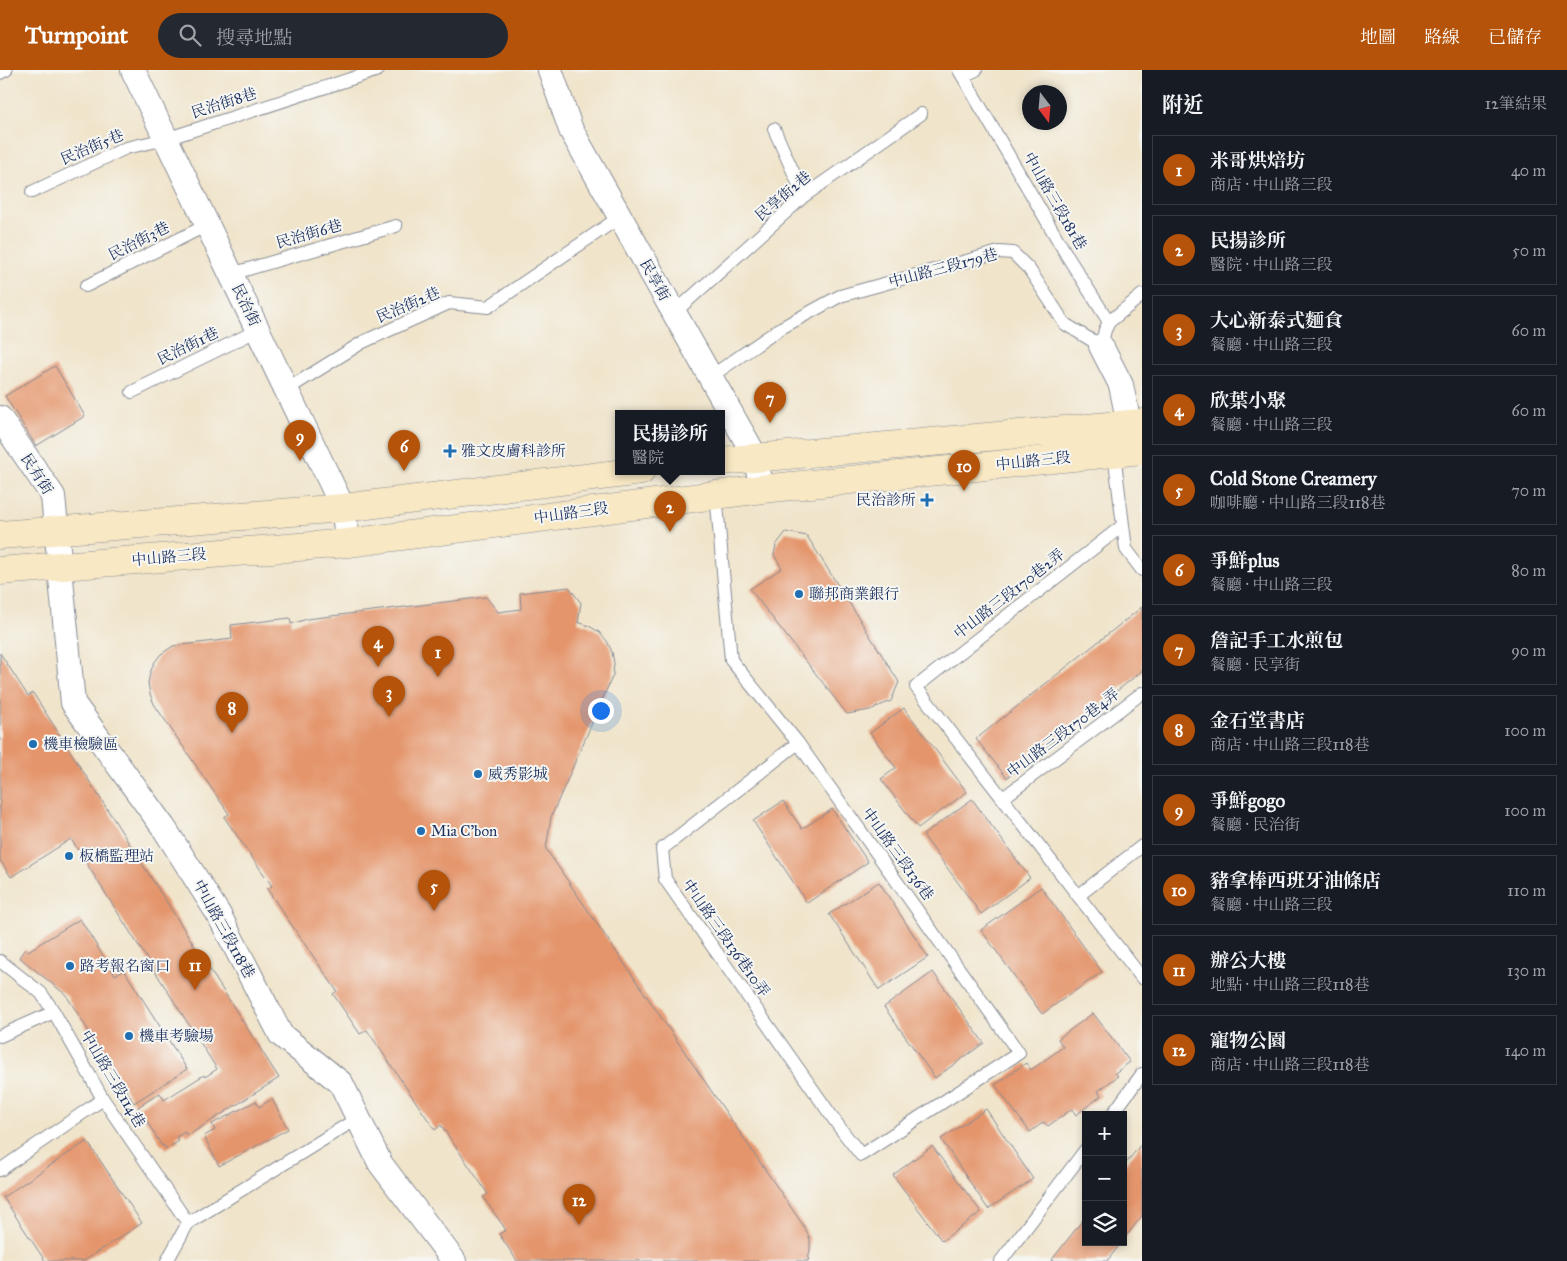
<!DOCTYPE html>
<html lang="zh-TW">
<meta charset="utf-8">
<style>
:root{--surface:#171b24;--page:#242831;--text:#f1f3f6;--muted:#9ea1a6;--line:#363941;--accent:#b45309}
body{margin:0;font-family:"IM FELL Great Primer","Noto Serif TC",serif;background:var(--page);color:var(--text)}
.controls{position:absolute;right:15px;bottom:15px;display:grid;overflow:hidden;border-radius:0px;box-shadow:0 2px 8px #0003}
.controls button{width:45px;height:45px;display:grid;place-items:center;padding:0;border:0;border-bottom:1px solid var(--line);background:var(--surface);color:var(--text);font:25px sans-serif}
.compass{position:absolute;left:1022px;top:15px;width:45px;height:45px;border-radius:50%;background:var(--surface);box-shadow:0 2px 8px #0003;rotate:164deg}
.you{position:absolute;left:600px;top:640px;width:18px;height:18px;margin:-12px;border:4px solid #fff;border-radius:50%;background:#1a73e8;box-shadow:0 0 0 8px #1a73e833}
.badge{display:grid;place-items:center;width:32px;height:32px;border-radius:50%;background:var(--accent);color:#fff;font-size:16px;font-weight:700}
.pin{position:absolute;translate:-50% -41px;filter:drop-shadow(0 1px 2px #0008)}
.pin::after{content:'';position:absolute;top:26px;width:18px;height:15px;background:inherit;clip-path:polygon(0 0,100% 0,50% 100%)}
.popup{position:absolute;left:615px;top:340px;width:110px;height:65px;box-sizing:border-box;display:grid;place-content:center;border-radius:0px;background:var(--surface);filter:drop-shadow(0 1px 4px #0005);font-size:16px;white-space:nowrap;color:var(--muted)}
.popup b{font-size:19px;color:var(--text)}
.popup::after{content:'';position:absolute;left:50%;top:100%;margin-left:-10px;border:10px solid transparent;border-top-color:var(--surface)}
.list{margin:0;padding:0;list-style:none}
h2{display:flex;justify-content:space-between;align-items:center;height:65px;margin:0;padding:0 20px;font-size:21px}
h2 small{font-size:16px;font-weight:400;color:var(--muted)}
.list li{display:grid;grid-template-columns:32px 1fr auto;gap:15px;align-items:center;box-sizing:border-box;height:70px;margin:0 10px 10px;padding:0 10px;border:1px solid var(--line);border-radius:0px}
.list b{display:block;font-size:19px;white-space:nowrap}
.list p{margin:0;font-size:16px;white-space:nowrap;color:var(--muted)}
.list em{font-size:16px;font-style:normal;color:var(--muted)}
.icon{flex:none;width:28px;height:28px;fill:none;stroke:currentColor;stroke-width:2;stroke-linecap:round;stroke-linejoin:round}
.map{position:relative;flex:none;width:1142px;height:1191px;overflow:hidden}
header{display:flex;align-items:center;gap:30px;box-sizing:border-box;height:70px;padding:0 25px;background:var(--accent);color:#fff}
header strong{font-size:24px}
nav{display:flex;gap:28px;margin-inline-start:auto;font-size:18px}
.search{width:350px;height:45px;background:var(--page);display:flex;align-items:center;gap:12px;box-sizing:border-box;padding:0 18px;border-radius:28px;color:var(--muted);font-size:19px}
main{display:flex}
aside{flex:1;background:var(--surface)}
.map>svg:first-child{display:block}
</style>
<header>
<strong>Turnpoint</strong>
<div class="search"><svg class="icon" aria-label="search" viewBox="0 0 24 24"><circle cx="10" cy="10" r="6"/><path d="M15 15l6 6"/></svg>搜尋地點</div>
<nav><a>地圖</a><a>路線</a><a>已儲存</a></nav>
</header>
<main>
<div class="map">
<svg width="1142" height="1191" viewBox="0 0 1142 1191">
<rect width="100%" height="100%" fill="#f6f6f2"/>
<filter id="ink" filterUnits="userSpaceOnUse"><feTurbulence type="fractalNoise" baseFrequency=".02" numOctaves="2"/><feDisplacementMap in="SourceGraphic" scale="10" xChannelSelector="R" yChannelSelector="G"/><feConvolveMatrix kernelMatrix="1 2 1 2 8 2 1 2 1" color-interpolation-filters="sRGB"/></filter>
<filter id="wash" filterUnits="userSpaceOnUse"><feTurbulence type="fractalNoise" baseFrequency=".0096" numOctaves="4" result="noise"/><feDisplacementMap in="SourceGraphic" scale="20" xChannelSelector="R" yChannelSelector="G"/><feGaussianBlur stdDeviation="1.12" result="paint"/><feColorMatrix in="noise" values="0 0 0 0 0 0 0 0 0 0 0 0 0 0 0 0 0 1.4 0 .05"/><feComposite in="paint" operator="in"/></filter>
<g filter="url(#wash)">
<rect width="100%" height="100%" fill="#f0e4ca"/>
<g id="blocks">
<!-- building -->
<path fill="#e4956c" d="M55,296L85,346L36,376L5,326Z
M786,462L807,466L899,612L891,631L870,640L847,644L750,519L782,498L774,485L776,475Z
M569,517L581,533L578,552L589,556L599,562L607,571L612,582L614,593L613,605L551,747L546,779L805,1158L810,1169V1180L808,1191H517L499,1164L506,1160L483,1127L488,1124L441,1055L435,1060L367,960L360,964L333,924L337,921L267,819L272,816L224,747L229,744L154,634L150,624L148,613L150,603L154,593L161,584L173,576L232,569L231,555L290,548L291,554L307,549L486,527L498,542L521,539L520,523Z
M1142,537V601L1007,708L976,669Z
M0,583L28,626L33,623L279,1008L187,1066L185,1062L176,1067L179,1071L166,1079L164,1075L162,1076L138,1037L160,1023L164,1030L204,1005L205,1007L217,999L71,769L11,807L0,790Z
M904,638L967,722L918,758L881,709L896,698L870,663Z
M972,729L1030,808L981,844L923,765Z
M783,731L802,759L832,739L868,792L807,833L753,751Z
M879,812L928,887L879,920L829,844Z
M1041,817L1102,902L1042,944L981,860Z
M80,849L115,905L124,900L187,999L134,1033L66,925L19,887L25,879L28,881Z
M933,902L984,973L935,1008L884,937Z
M1093,943L1130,992L1115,1003L1118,1006L1098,1021L1101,1026L1076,1045L1072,1039L1048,1056L1044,1052L1030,1062L995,1015L1026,993L1031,1000L1063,977L1058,969Z
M272,1029L288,1059L219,1096L204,1066L215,1060L212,1054L256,1031L259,1037Z
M986,1039L1033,1109L988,1139L941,1069Z
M87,1071L142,1153L84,1191H45L3,1127Z
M1142,1073V1146L1123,1170V1097Z
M932,1076L981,1142L942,1171L893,1105Z
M1086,1146V1172H1122L1107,1191H1051Z"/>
</g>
</g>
<g filter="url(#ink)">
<use href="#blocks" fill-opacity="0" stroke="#868a94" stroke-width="1"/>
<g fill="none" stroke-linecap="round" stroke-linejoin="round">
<!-- service casing -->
<g stroke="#868a94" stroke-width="14">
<path id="service" d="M959,0L1069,189L1109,252
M0,3L6,0
M963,6L976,0
M774,59L804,126
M32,122L126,78L166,69L378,0
M231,204L396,156
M86,216L207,155
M674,243L804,126L921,44
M710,307L781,258L840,226L999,182L1013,183L1029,199L1065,254L1101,276L1105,260L1109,252L1142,225
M286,320L363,272L449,233L488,237L620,147
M132,322L258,260
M1114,383L1126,479L1142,500
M716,424L731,590L798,673L1019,983L861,1085L840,1058L665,809L662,779L798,673
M1122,456L916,617L1142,908
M1003,728L1142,623
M1078,826L1142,776
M0,891L41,923L54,942L103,1029L188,1153
M0,966L54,942
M1112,1045L1142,1004
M0,1100L103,1029
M167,1191L188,1153L358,1048
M1001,1191L1086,1079"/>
</g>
<!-- minor casing -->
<g stroke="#868a94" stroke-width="26">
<path id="minor" d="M133,0L343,438L348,473
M550,0L571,60L755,386L762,419
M1101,276L1121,315L1129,354L1121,371
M0,348L53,426L73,633L164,758L219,845L281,965L341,1013L380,1093L454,1191"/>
</g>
<!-- secondary casing -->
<g stroke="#868a94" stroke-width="29">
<path id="secondary" d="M721,391L1142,353
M0,465L343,438L641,401
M0,501L348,473L762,419L1142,380"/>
</g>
<!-- service -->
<use href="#service" stroke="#fff" stroke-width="12"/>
<!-- minor -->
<use href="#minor" stroke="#fff" stroke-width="24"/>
<!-- secondary -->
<use href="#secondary" stroke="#f8e8c3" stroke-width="28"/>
</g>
</g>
<!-- markers -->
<g fill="#1f6fb2" stroke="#f6f6f2" stroke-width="2">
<path d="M447.5 373.5h5v5h5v5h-5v5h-5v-5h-5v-5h5z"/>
<path d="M924.5 422.5h5v5h5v5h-5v5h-5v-5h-5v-5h5z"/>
<circle cx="799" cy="524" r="5"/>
<circle cx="33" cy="674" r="5"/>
<circle cx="478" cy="704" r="5"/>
<circle cx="421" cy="761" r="5"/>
<circle cx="69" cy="786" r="5"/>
<circle cx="70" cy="896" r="5"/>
<circle cx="129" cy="966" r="5"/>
</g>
<g text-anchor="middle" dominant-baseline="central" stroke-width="4" stroke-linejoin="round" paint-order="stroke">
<!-- street labels -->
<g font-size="15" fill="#1b2f5e" stroke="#f6f6f2">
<text transform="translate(224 33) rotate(-18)">民治街8巷</text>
<text transform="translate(92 77) rotate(-23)">民治街5巷</text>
<text transform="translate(783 126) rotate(-40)">民享街2巷</text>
<text transform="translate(1055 131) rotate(60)">中山路三段181巷</text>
<text transform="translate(309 164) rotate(-16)">民治街6巷</text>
<text transform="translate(139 171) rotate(-27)">民治街3巷</text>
<text transform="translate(943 198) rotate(-15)">中山路三段179巷</text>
<text transform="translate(655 210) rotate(61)">民享街</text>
<text transform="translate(246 235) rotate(64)">民治街</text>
<text transform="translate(408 235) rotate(-23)">民治街2巷</text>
<text transform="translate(188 276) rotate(-26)">民治街1巷</text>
<text transform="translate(1033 391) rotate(-6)">中山路三段</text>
<text transform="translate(37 404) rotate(57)">民有街</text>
<text transform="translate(571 443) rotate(-8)">中山路三段</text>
<text transform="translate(169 487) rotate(-5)">中山路三段</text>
<text transform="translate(1009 524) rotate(-38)">中山路三段170巷2弄</text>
<text transform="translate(1063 663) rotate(-37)">中山路三段170巷4弄</text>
<text transform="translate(898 784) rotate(54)">中山路三段136巷</text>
<text transform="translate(224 859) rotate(61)">中山路三段118巷</text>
<text transform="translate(726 868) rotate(55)">中山路三段136巷10弄</text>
<text transform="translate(113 1009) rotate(59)">中山路三段114巷</text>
</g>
<!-- poi labels -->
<g font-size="15" fill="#1b2f5e" stroke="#f6f6f2" text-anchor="start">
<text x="461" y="381">雅文皮膚科診所</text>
<text x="916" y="430" text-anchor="end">民治診所</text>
<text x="809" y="524">聯邦商業銀行</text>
<text x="43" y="674">機車檢驗區</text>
<text x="488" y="704">威秀影城</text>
<text x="431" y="761">Mia C'bon</text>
<text x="79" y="786">板橋監理站</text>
<text x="80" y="896">路考報名窗口</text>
<text x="139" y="966">機車考驗場</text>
</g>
</g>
</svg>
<div class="controls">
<button>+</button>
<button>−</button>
<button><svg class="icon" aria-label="layers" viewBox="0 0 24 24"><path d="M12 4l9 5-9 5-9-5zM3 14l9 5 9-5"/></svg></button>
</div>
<svg class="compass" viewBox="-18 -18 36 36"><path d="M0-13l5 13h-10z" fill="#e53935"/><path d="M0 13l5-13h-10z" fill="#9ea1a6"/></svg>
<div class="you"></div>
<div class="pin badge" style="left:438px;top:607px">1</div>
<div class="pin badge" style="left:670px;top:462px">2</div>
<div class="popup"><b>民揚診所</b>醫院</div>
<div class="pin badge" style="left:389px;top:647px">3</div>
<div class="pin badge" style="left:378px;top:597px">4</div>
<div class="pin badge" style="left:434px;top:841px">5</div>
<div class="pin badge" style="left:404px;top:401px">6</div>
<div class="pin badge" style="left:770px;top:353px">7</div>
<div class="pin badge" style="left:232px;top:663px">8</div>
<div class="pin badge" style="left:300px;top:391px">9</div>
<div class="pin badge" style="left:964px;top:421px">10</div>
<div class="pin badge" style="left:195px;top:920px">11</div>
<div class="pin badge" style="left:579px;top:1155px">12</div>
</div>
<aside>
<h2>附近<small>12筆結果</small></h2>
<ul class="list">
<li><span class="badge">1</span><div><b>米哥烘焙坊</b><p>商店 · 中山路三段</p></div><em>40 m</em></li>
<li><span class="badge">2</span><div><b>民揚診所</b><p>醫院 · 中山路三段</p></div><em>50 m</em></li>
<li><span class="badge">3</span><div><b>大心新泰式麵食</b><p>餐廳 · 中山路三段</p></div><em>60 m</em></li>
<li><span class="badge">4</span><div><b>欣葉小聚</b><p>餐廳 · 中山路三段</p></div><em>60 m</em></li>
<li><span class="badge">5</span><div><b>Cold Stone Creamery</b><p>咖啡廳 · 中山路三段118巷</p></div><em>70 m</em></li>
<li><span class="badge">6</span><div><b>爭鮮plus</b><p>餐廳 · 中山路三段</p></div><em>80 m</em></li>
<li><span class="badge">7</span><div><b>詹記手工水煎包</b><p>餐廳 · 民享街</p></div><em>90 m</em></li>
<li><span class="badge">8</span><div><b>金石堂書店</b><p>商店 · 中山路三段118巷</p></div><em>100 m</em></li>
<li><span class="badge">9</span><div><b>爭鮮gogo</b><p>餐廳 · 民治街</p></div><em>100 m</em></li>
<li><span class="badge">10</span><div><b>豬拿棒西班牙油條店</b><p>餐廳 · 中山路三段</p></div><em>110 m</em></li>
<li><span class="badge">11</span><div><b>辦公大樓</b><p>地點 · 中山路三段118巷</p></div><em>130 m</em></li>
<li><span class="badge">12</span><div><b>寵物公園</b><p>商店 · 中山路三段118巷</p></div><em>140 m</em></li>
</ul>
</aside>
</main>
